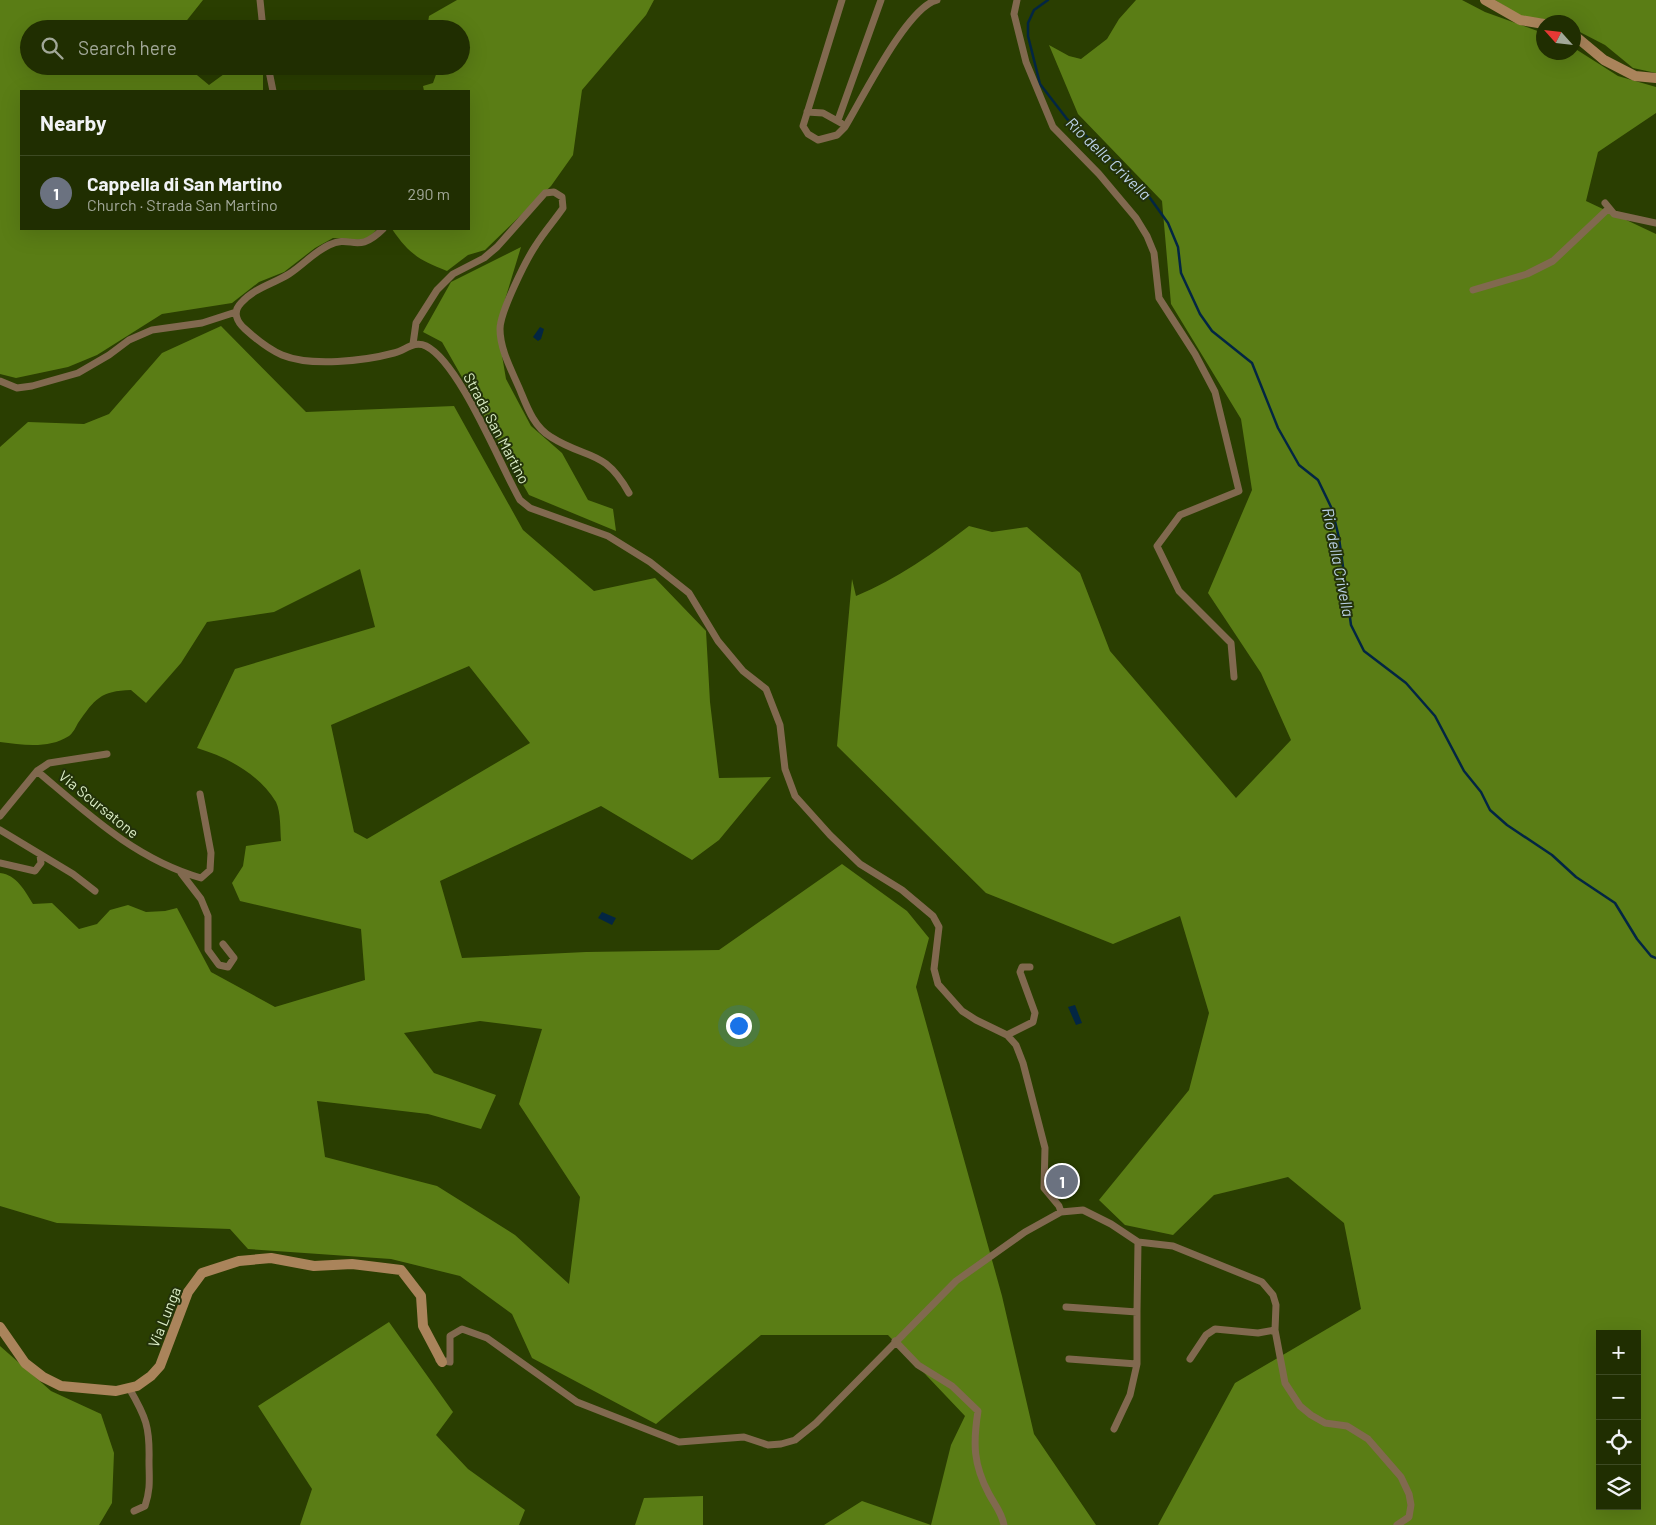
<!DOCTYPE html>
<meta charset="utf-8">
<style>
:root{--surface:#202e01;--page:#2d3a10;--text:#f1f3f6;--muted:#a2a899;--line:#3d4a23;--accent:#8abfa5}
body{margin:0;font-family:Barlow,sans-serif;background:var(--page);color:var(--text)}
.controls{position:absolute;right:15px;bottom:15px;display:grid;overflow:hidden;border-radius:0px;box-shadow:0 5px 20px #0002}
.controls button{width:45px;height:45px;display:grid;place-items:center;padding:0;border:0;border-bottom:1px solid var(--line);background:var(--surface);color:var(--text);font:25px sans-serif}
.compass{position:absolute;left:1536px;top:15px;width:45px;height:45px;border-radius:50%;background:var(--surface);box-shadow:0 5px 20px #0002;rotate:297deg}
.you{position:absolute;left:738px;top:1025px;width:18px;height:18px;margin:-12px;border:4px solid #fff;border-radius:50%;background:#1a73e8;box-shadow:0 0 0 8px #1a73e833}
.badge{display:grid;place-items:center;width:32px;height:32px;border-radius:50%;background:var(--accent);color:#fff;font-size:16px;font-weight:700}
.pin{position:absolute;translate:-50% -50%;border:2px solid #fff;box-shadow:0 1px 5px #0006}
.list{margin:0;padding:0;list-style:none}
h2{display:flex;justify-content:space-between;align-items:center;height:65px;margin:0;padding:0 20px;font-size:21px}
h2 small{font-size:16px;font-weight:400;color:var(--muted)}
.list li{display:grid;grid-template-columns:32px 1fr auto;gap:15px;align-items:center;box-sizing:border-box;height:75px;padding:0 20px;border-top:1px solid var(--line)}
.list b{display:block;font-size:19px;white-space:nowrap}
.list p{margin:0;font-size:16px;white-space:nowrap;color:var(--muted)}
.list em{font-size:16px;font-style:normal;color:var(--muted)}
.icon{flex:none;width:28px;height:28px;fill:none;stroke:currentColor;stroke-width:2;stroke-linecap:round;stroke-linejoin:round}
.map{position:relative;flex:none;width:1656px;height:1525px;overflow:hidden}
.search{position:absolute;background:var(--surface);box-shadow:0 5px 20px #0002;left:20px;top:20px;width:450px;height:55px;display:flex;align-items:center;gap:12px;box-sizing:border-box;padding:0 18px;border-radius:28px;color:var(--muted);font-size:19px}
.panel{position:absolute;background:var(--surface);box-shadow:0 5px 20px #0002;left:20px;top:90px;width:450px;height:140px;border-radius:0px}
.map>svg:first-child{display:block}
</style>
<div class="map">
<svg width="1656" height="1525" viewBox="0 0 1656 1525">
<rect width="100%" height="100%" fill="#2a3e01"/>
<!-- forest -->
<path fill="#5a7d15" fill-rule="evenodd" d="M0,0H203L180,29H29V66H186L209,85L235,66H263V91H21V229H377L369,238L358,240L333,238L315,248L284,272L259,282L232,303L162,314L97,355L68,367L16,378L0,374Z
M457,0H654L646,15L582,90L573,155L551,186L485,250L468,255L447,271C419,260 409,254 392,229H469V91H424L423,86L433,83L439,66H461V29H427L429,16Z
M1136,0H1462L1485,12L1543,33L1544,52H1574V48L1618,76L1656,87V113L1598,152L1586,201L1656,234V1525H1158L1235,1383L1361,1309L1344,1223L1288,1177L1214,1195L1173,1235L1125,1225L1099,1200L1189,1090L1209,1013L1180,916L1113,944L986,893L837,746L852,579L856,596C897,579 934,553 969,526L992,532L1027,527L1080,573L1110,651L1236,798L1291,740L1261,673L1208,593L1252,490L1241,419L1171,304L1162,201L1078,114L1049,45L1069,56L1081,59L1107,39L1119,19ZM1600,1334H1637V1506H1600Z
M1495,0H1656V73L1633,68L1605,45L1574,29V22L1522,17Z
M521,247L497,326L506,379L531,426L562,453L588,500L613,509L616,531L529,495L442,342L423,332L451,282Z
M221,326L306,412L454,406L523,530L594,591L655,578L706,631L710,702L719,778L771,777L719,840L692,860L601,806L440,881L462,958L586,952L719,950L842,864L907,911L929,938L916,987L1002,1296L1034,1434L1096,1525H824L862,1501L931,1525L951,1445L965,1416L888,1335H761L656,1424L532,1358L512,1314L460,1276L391,1259L248,1249L230,1229L57,1223L0,1206V873C17,875 25,891 33,904L52,903L79,929L97,924L110,910L128,905L146,912L165,911L177,908L211,972L275,1007L365,980L361,929L240,901L232,883L243,866L246,846L281,841C280,831 281,812 276,802C259,774 227,757 197,748L235,669L375,627L360,569L274,612L207,622L181,663L146,703L131,690C100,691 95,699 78,723C76,727 73,733 69,736C49,749 23,745 0,742V447L28,422L84,424L109,414L162,353ZM469,666L530,743L367,839L354,832L331,725ZM480,1021L542,1029L519,1104L580,1197L569,1284L515,1235L437,1186L325,1157L317,1101L428,1114L481,1129L496,1095L434,1073L404,1033Z
M389,1322L453,1412L436,1435L468,1469L525,1510L519,1525H300L312,1489L258,1406Z
M0,1346L51,1391L101,1414L114,1453L112,1503L99,1525H0Z
M703,1496V1525H635L644,1498Z"/>
<!-- water -->
<path fill="#032643" d="M540,327L544,329L541,339L538,341L533,337Z
M602,912L616,918L612,925L598,918Z
M1075,1005L1082,1023L1076,1025L1068,1007Z"/>
<g fill="none" stroke-linecap="round" stroke-linejoin="round">
<!-- stream -->
<path stroke="#032643" stroke-width="2.5" d="M1048,0L1034,10L1028,23V36L1040,84L1067,119L1130,175L1150,198L1168,223L1178,247L1181,273L1200,314L1212,331L1252,363L1278,428L1299,465L1318,480L1332,509L1339,538L1351,625L1364,651L1406,683L1435,716L1464,771L1481,792L1490,810L1507,825L1552,855L1576,877L1615,903L1637,939L1651,956L1656,958"/>
<!-- street -->
<path stroke="#81694f" stroke-width="7" d="M260,0L263,29
M842,0L803,126L808,134L818,140L837,135L845,127C862,99 907,7 937,0
M1017,0L1014,14L1026,62L1053,127L1099,174L1136,218L1147,236L1154,253L1159,298L1195,354L1215,392L1239,491L1180,515L1157,546L1179,591L1231,643L1234,677
M268,66L273,91
M807,112L823,113L841,123
M838,120L881,0
M1605,203L1614,214L1656,223
M383,229C357,255 352,234 329,245C314,252 303,265 289,274C273,284 254,288 241,303C232,312 237,322 245,329C256,339 268,349 282,355C311,367 364,361 394,353C406,350 414,340 426,346C460,363 500,465 520,500L530,508L608,536L650,562L689,593L718,641L743,671L766,689L780,725L785,769L795,796L830,835L860,864L902,890L933,916L939,927L934,969L938,984L962,1011L976,1020L1007,1035L1016,1045L1023,1063L1045,1148L1044,1188L1059,1206L1061,1212
M1473,290L1527,274L1553,261L1609,208
M413,344L416,323L437,290L453,274L484,258L497,247L545,193L554,192L562,197L563,208C554,221 544,232 536,245C526,260 500,312 500,329C500,350 512,371 520,390C527,407 534,427 551,437C587,460 604,448 629,493
M0,381L17,388L32,386L78,373L109,355L129,340L152,330L202,323L236,312
M37,771L49,763L107,754
M0,816L37,771C88,814 135,859 201,878L210,870L211,853L200,794
M0,830L73,874L95,891
M0,863L35,871L41,863L40,855
M181,873L201,899L208,916V950L219,965L228,967L234,958L223,944
M1007,1035L1033,1022L1035,1013L1020,972L1022,967H1030
M1066,1307L1137,1312L1138,1242
M895,1341L918,1365L952,1386L978,1411C973,1443 973,1464 989,1494C995,1505 1002,1513 1004,1525
M1069,1359L1137,1364
M1190,1359L1206,1335L1215,1329L1258,1333L1275,1330
M439,1360L450,1362V1336L462,1329L487,1338L577,1402L679,1442L744,1437L768,1445L781,1444L795,1440L816,1423L956,1281L1025,1232L1061,1212L1083,1210L1111,1224L1138,1242L1173,1246L1262,1282L1273,1295L1276,1305L1275,1330L1285,1383L1300,1406L1311,1415L1325,1423L1347,1426L1368,1439L1401,1477L1409,1494L1411,1505L1409,1517L1397,1525
M129,1388C146,1417 150,1427 149,1461C149,1478 151,1488 145,1506L134,1511
M1114,1429L1130,1395L1137,1364V1312"/>
<!-- secondary -->
<path stroke="#aa845b" stroke-width="10" d="M1485,0L1520,20L1544,24
M1574,35L1604,60L1635,76L1656,78
M0,1327L25,1363L43,1377L61,1386L116,1391L137,1386L151,1376L160,1366L188,1292L202,1273L239,1261L271,1258L314,1266L352,1264L401,1270L421,1296L423,1326L442,1362"/>
</g>
<g text-anchor="middle" dominant-baseline="central" stroke-width="4" stroke-linejoin="round" paint-order="stroke">
<!-- street labels -->
<g font-size="15" fill="#dceec7" stroke="#23320a">
<text transform="translate(497 428) rotate(62)">Strada San Martino</text>
<text transform="translate(99 804) rotate(39)">Via Scursatone</text>
<text transform="translate(164 1317) rotate(-68)">Via Lunga</text>
</g>
<!-- water labels -->
<g font-size="16" font-style="italic" fill="#bdd4ea" stroke="#23320a">
<text transform="translate(1109 158) rotate(44)">Rio della Crivella</text>
<text transform="translate(1339 562) rotate(79)">Rio della Crivella</text>
</g>
</g>
</svg>
<div class="controls">
<button>+</button>
<button>−</button>
<button><svg class="icon" aria-label="locate" viewBox="0 0 24 24"><circle cx="12" cy="12" r="6"/><path d="M12 2v4M12 18v4M2 12h4M18 12h4"/></svg></button>
<button><svg class="icon" aria-label="layers" viewBox="0 0 24 24"><path d="M12 4l9 5-9 5-9-5zM3 14l9 5 9-5"/></svg></button>
</div>
<svg class="compass" viewBox="-18 -18 36 36"><path d="M0-13l5 13h-10z" fill="#e53935"/><path d="M0 13l5-13h-10z" fill="#a2a899"/></svg>
<div class="you"></div>
<div class="pin badge" style="left:1062px;top:1181px;background:#6b7280">1</div>
<div class="search"><svg class="icon" aria-label="search" viewBox="0 0 24 24"><circle cx="10" cy="10" r="6"/><path d="M15 15l6 6"/></svg>Search here</div>
<section class="panel">
<h2>Nearby<small></small></h2>
<ul class="list">
<li><span class="badge" style="background:#6b7280">1</span><div><b>Cappella di San Martino</b><p>Church · Strada San Martino</p></div><em>290 m</em></li>
</ul>
</section>
</div>
